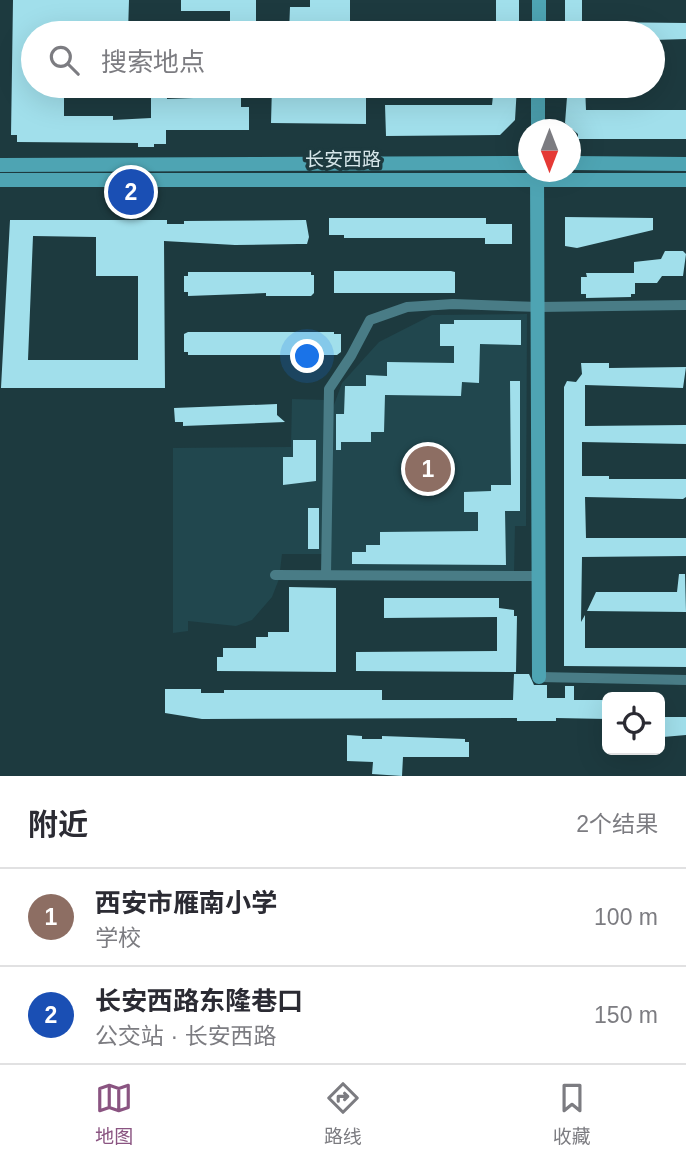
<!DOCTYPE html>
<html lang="zh">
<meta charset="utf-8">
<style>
:root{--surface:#fff;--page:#f2f2f3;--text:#2b2b33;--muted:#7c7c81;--line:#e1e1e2;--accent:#8a5481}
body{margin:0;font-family:Arial,"Noto Sans SC",sans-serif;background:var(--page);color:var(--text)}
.controls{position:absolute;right:21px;bottom:21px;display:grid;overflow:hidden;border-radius:10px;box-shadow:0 7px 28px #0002}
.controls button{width:63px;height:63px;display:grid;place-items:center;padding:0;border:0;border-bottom:2px solid var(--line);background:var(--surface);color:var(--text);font:35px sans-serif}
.compass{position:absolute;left:518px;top:119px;width:63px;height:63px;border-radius:50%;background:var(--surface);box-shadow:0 7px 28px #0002;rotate:180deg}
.you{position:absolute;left:308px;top:357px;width:24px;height:24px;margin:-18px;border:5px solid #fff;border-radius:50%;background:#1a73e8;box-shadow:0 0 0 10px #1a73e833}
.badge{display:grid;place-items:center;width:46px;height:46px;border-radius:50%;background:var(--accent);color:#fff;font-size:23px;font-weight:700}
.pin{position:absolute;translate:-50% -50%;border:4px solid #fff;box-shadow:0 2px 7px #0006}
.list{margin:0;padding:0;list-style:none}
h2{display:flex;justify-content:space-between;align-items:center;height:91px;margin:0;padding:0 28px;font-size:30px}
h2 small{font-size:23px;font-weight:400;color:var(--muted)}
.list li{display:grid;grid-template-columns:46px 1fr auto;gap:21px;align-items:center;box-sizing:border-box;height:98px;padding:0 28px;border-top:2px solid var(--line)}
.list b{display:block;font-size:26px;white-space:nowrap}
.list p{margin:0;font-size:23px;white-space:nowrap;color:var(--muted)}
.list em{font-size:23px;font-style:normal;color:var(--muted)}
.icon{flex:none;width:38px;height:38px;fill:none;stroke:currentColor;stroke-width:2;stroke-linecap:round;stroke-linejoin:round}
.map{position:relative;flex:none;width:686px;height:776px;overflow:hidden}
.search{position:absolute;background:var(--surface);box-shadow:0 7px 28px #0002;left:21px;right:21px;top:21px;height:77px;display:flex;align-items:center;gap:18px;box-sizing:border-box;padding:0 24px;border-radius:38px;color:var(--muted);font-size:26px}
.sheet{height:287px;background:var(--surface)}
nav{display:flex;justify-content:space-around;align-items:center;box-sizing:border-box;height:98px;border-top:2px solid var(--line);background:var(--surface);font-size:19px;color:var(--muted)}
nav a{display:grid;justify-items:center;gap:4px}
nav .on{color:var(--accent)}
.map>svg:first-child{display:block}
</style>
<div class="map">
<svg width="686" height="776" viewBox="0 0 686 776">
<rect width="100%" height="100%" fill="#1d3a3f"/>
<!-- built -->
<path fill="#21474e" d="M527,314L526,526H515L514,573L330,572L331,413L342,383L379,342L432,315Z
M292,399L326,400L324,554H282L279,579L272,597L252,620L236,626L188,621V631L173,633V448L291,447Z"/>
<!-- building -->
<path fill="#a1dfeb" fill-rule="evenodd" d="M13,0H129L128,33H33V86H64V116H113V120L151,118V86H167V99L220,97L225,95V90H234L241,92V107H249V130H166V144H154V147H138V143L17,142V135H11Z
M181,0H256V24L268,25V33H230V11H181Z
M310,0H350V33H289L290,7H310Z
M496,0H519V33H496Z
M565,0H582V33H565Z
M599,22L686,23V39L653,40V33H599Z
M272,86H295V94L353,95V86H366V124L271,123Z
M494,86H517L515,120L500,135L386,136L385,105H492Z
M563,86H585L586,110H686V139H578V134L565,123L567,97H562Z
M565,217L653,218V230L577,248L565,246Z
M329,218H486V224H512V244H485V238H344V235H329Z
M10,220H167V224H184V221L306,220L309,237L307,244H298L235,245L164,241L165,388H1ZM33,236L96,237V276H138V360H28Z
M665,251H683L686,254L683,276H662L657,283H635V294H631V297L586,298V294H581V277H587L586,273H634V262L661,259Z
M334,271H451L455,272V293H334Z
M188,272H311V275H314V293L311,296H266V293L188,296V292H184V276H188Z
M454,320H521V345L480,344L479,383L462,382L461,396L385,395L384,432H371V442H341V450H336V414H344L345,386H366V375L387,376V362L454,363V346H440V324H454Z
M188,332H334V334H341V352L337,355H188V352H184V334Z
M581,363H609V368L686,367L683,388L585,385V426L686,425V444L582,442V476H609V479H686V497L683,499L585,497L586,538H686V556L582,557L581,622L585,615V648H686V667L564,666V387L567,381L576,382L582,374Z
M510,381H520V511H505L506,565L352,564V552H366V545H380V532L478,531V512H464V492L491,491V485H511Z
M277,404V415L285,422L183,426V422H175L174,408Z
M293,440H316V481L283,485V457H293Z
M308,508H319V549H308Z
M679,574H685L686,612L587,611L596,592H677Z
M289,587L336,588V672L217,671V657H223V648H256V637H268V632H289Z
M384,598H499V608L514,610V616H517L516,672L356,671V652L497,651V617L384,618Z
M514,674H529L534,685H547V698H565V686H574V700H607V719L556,718V721H517V718L202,719L165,713V689H201V693H224V690H382V700H513Z
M660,717H686V735L663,737L660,735Z
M347,735L362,736V739H382V736L465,739V742H469V757H403L402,776L372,774L373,762L347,761Z"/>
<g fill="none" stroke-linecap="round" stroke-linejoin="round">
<!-- street -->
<path stroke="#497c86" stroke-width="10" d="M275,575L539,576
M326,575L329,389L351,356L370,320L407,307L453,304L539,307L686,305
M539,677L686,680"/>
<!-- secondary -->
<path stroke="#4ea4b3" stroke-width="14" d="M539,33V0
M538,130V86
M570,163L686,164
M0,165L528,163
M537,172L539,677
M0,180H686"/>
</g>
<g text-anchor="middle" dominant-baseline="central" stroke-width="7" stroke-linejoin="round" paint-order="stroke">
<!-- street labels -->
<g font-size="19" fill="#d7e7ea" stroke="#1d3a3f">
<text x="343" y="159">长安西路</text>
</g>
</g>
</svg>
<div class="controls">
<button><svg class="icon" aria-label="locate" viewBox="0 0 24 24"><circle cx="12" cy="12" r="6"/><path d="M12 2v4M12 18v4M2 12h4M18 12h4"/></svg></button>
</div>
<svg class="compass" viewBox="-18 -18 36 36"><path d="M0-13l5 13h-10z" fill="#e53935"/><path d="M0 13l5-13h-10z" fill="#7c7c81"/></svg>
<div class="you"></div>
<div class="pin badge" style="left:428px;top:469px;background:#8d6e63">1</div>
<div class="pin badge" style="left:131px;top:192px;background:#1a4fb4">2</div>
<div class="search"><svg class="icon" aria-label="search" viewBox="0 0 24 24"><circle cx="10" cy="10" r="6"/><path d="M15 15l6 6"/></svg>搜索地点</div>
</div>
<section class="sheet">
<h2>附近<small>2个结果</small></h2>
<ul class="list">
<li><span class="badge" style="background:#8d6e63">1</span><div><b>西安市雁南小学</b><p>学校</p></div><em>100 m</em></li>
<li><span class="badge" style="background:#1a4fb4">2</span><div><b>长安西路东隆巷口</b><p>公交站 · 长安西路</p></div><em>150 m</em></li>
</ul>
</section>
<nav>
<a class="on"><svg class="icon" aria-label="map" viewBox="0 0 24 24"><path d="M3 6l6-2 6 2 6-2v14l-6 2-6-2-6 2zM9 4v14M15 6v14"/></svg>地图</a>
<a><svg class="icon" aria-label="directions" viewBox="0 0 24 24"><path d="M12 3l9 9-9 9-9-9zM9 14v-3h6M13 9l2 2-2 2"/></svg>路线</a>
<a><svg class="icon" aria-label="saved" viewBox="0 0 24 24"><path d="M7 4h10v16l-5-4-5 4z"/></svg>收藏</a>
</nav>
